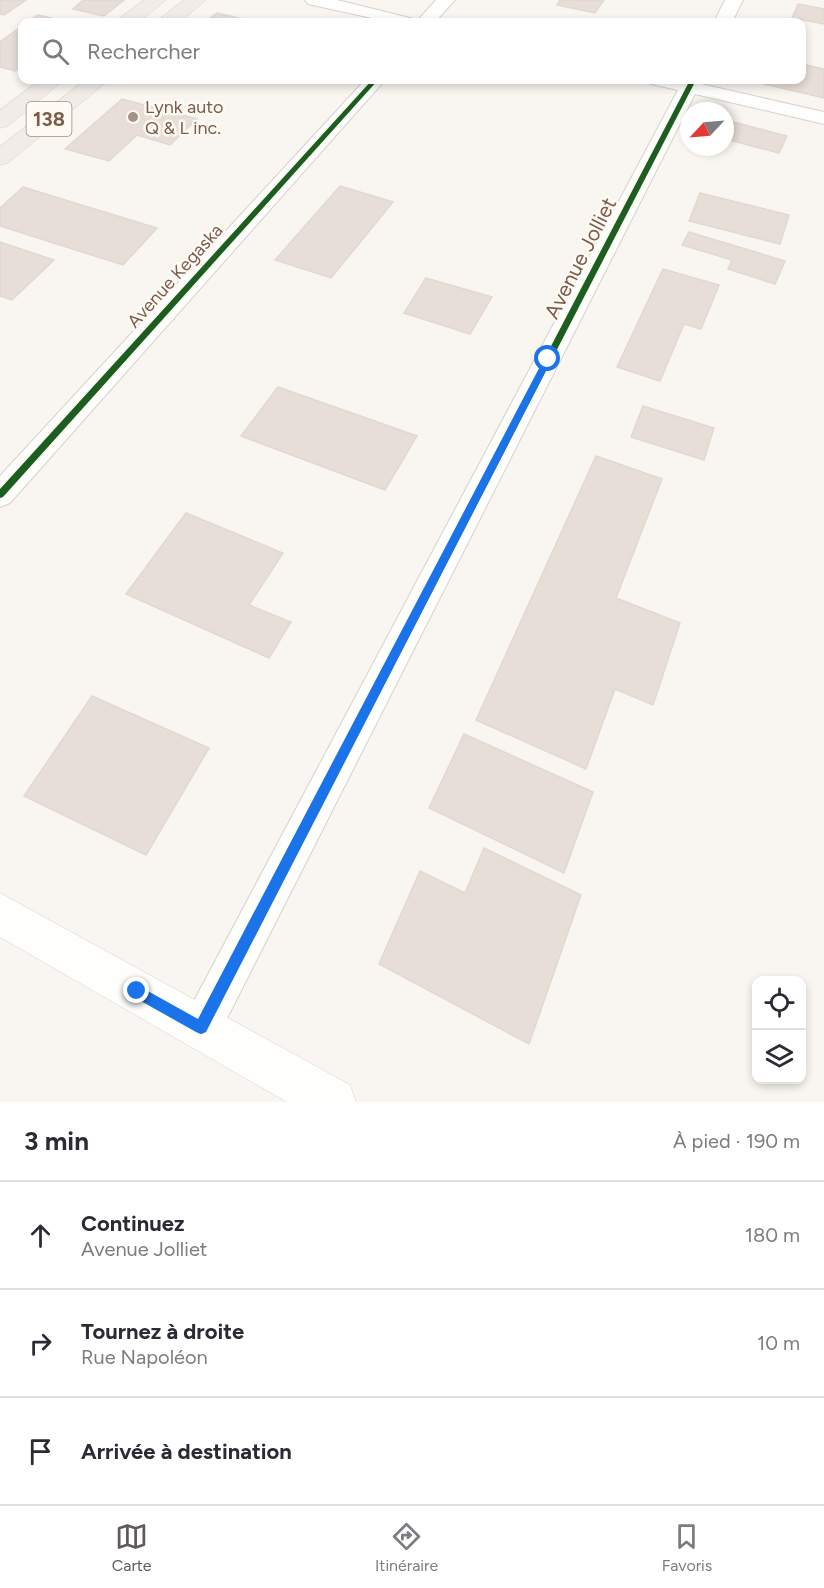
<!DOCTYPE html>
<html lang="fr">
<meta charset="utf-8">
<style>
:root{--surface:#fff;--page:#f7f7f7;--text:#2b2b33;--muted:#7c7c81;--line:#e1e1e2;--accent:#625958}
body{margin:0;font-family:Figtree,sans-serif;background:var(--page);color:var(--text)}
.controls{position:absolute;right:18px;bottom:18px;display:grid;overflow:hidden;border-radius:12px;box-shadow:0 3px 9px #0003}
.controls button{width:54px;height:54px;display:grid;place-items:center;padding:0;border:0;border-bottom:2px solid var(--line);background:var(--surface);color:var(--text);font:30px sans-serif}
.compass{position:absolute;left:680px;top:102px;width:54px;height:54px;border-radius:50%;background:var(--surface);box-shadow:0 3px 9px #0003;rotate:244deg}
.stop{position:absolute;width:18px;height:18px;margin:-14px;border:4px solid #1a73e8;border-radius:50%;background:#fff}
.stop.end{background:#1a73e8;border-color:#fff;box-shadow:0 2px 6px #0008}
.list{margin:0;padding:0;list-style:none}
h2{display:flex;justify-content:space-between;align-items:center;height:78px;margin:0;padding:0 24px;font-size:26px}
h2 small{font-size:20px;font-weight:400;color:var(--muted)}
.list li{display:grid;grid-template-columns:39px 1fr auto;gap:18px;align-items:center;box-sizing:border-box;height:108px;padding:0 24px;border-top:2px solid var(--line)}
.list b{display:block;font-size:22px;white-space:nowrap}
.list p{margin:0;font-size:20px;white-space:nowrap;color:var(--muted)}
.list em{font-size:20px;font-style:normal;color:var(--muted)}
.icon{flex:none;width:33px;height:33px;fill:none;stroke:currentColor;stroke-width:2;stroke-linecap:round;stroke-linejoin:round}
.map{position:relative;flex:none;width:824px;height:1102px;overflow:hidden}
.search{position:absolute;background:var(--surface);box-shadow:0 3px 9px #0003;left:18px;right:18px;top:18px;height:66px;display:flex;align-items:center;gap:15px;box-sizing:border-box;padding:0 21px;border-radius:12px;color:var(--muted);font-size:22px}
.sheet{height:402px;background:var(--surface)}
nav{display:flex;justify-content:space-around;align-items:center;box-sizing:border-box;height:84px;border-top:2px solid var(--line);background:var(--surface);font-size:16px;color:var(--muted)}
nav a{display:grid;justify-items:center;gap:3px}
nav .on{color:var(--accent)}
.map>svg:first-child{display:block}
</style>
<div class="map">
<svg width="824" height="1102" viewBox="0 0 824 1102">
<rect width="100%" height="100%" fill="#f9f5f0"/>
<!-- building -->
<path fill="#e6ded7" stroke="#e2d8d2" stroke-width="1.5" d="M0,0H26L4,15L0,14Z
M83,0H124L104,16L73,9Z
M560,0H604L595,13L557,5Z
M798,4L824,9V24L792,18Z
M217,13L243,19L240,22H205Z
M38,15L68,22H27Z
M22,26V65L15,71L0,67V42Z
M802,64L824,69V98L752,81L802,80Z
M122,99L197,119L170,145L137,135L109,161L65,149Z
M726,120L787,136L779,153L725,139Z
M340,186L393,202L331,278L275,260Z
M23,187L157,228L123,265L0,226V208Z
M700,193L789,215L780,244L689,221Z
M689,232L785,261L775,284L728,269L732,260L682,245Z
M0,242L54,260L12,300L0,296Z
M663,269L719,285L701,329L684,324L660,381L617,367Z
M426,278L492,297L470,334L404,313Z
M278,387L417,436L385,490L241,436Z
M643,406L714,428L704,460L631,437Z
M596,456L662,479L616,598L680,623L653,705L615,689L586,769L476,720Z
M186,513L283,553L249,605L291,622L269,658L126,594Z
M92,696L209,748L146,855L24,796Z
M464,734L593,792L564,873L429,808Z
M484,848L581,895L529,1044L379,964L420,871L465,893Z"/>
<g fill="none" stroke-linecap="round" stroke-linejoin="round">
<!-- minor casing -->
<g stroke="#d7d1cb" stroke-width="2">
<path id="minor" d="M305,0H337L418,20L436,0H455L435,22H390L308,4Z
M725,0H743L732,22H714Z
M365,80H385L10,503L0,507V476Z
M649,80H702L701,84L824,112V124L695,94L215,1042L201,1048L187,1042L181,1028L187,1014L678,90L651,84Z"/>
</g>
<!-- tertiary casing -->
<g stroke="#d7d1cb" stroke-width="1">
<path id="tertiary" d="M0,893L350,1085L356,1102H287L0,937Z"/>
</g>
<!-- trunk casing -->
<g stroke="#dad1cc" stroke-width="1">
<path id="trunk" d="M144,0H166L139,22H118L120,18Z
M184,0H206L180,22H159L161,18Z
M40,80H64L8,126L0,128V110Z
M85,80H109L8,163L0,165V147Z"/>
</g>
<!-- minor -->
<use href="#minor" fill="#fefefd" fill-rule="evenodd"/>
<!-- tertiary -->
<use href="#tertiary" fill="#fefefd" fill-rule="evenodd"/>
<!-- trunk -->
<use href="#trunk" fill="#f2ece8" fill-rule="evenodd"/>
<!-- cycleway casing -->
<g stroke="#fffaf3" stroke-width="4">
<path id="cycleway" d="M372,80H378L3,497L0,498V489Z
M690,80H696L205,1032L201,1034L197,1032L195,1028L197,1024Z"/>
</g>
<!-- cycleway -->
<use href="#cycleway" fill="#1b5e20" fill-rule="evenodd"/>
</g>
<!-- route -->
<path fill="#1a73e8" d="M545,357L552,359L206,1032L201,1034L196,1032L132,996L130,991L132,986L137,985L198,1019Z"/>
<!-- markers -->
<circle fill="#a69286" stroke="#fffaf3" stroke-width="2" cx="133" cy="117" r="6"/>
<g text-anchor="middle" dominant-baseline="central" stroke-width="5" stroke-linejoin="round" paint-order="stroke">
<!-- far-poi labels -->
<g font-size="18" fill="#7a5c4d" stroke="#fffaf3" text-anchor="start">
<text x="145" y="107">Lynk auto<tspan x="145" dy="21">Q &amp; L inc.</tspan></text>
</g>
<!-- far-street labels -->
<g font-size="18" fill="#7a5c4d" stroke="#fffaf3">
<text transform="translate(175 276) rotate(-48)">Avenue Kegaska</text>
</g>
<!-- shield labels -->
<rect fill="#fffaf3" stroke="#a28b7f" stroke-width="1.5" x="26.5" y="102" width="45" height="34" rx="4.5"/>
<g font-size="20" font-weight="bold" fill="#7a5c4d">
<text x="49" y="119">138</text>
</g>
<!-- street labels -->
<g font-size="21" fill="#7a5c4d" stroke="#fffaf3">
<text transform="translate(580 258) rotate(-63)">Avenue Jolliet</text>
</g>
</g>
</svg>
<div class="controls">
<button><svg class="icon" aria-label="locate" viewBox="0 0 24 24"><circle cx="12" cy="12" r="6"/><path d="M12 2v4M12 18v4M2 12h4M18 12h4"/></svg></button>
<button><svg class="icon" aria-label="layers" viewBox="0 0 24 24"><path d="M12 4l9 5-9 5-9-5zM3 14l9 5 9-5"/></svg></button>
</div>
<svg class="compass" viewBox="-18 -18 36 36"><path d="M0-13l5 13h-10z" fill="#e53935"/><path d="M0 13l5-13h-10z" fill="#7c7c81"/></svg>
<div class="stop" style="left:548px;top:359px"></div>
<div class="stop end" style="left:137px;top:991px"></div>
<div class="search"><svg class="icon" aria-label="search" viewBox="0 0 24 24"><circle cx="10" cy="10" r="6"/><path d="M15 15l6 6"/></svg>Rechercher</div>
</div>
<section class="sheet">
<h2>3 min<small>À pied · 190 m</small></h2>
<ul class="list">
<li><svg class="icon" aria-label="ahead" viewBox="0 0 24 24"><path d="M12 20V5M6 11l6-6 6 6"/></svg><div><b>Continuez</b><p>Avenue Jolliet</p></div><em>180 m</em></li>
<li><svg class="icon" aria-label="right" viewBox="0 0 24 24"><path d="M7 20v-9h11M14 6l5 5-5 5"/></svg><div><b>Tournez à droite</b><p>Rue Napoléon</p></div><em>10 m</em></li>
<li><svg class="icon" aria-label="arrive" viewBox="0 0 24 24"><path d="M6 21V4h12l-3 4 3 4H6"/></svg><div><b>Arrivée à destination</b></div></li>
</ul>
</section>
<nav>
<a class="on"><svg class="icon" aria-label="map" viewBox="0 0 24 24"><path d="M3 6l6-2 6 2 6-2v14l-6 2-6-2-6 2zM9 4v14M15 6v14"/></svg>Carte</a>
<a><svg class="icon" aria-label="directions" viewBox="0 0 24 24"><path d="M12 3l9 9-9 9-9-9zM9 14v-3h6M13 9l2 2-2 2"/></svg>Itinéraire</a>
<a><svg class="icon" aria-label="saved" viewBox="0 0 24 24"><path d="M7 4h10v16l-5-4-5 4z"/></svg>Favoris</a>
</nav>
